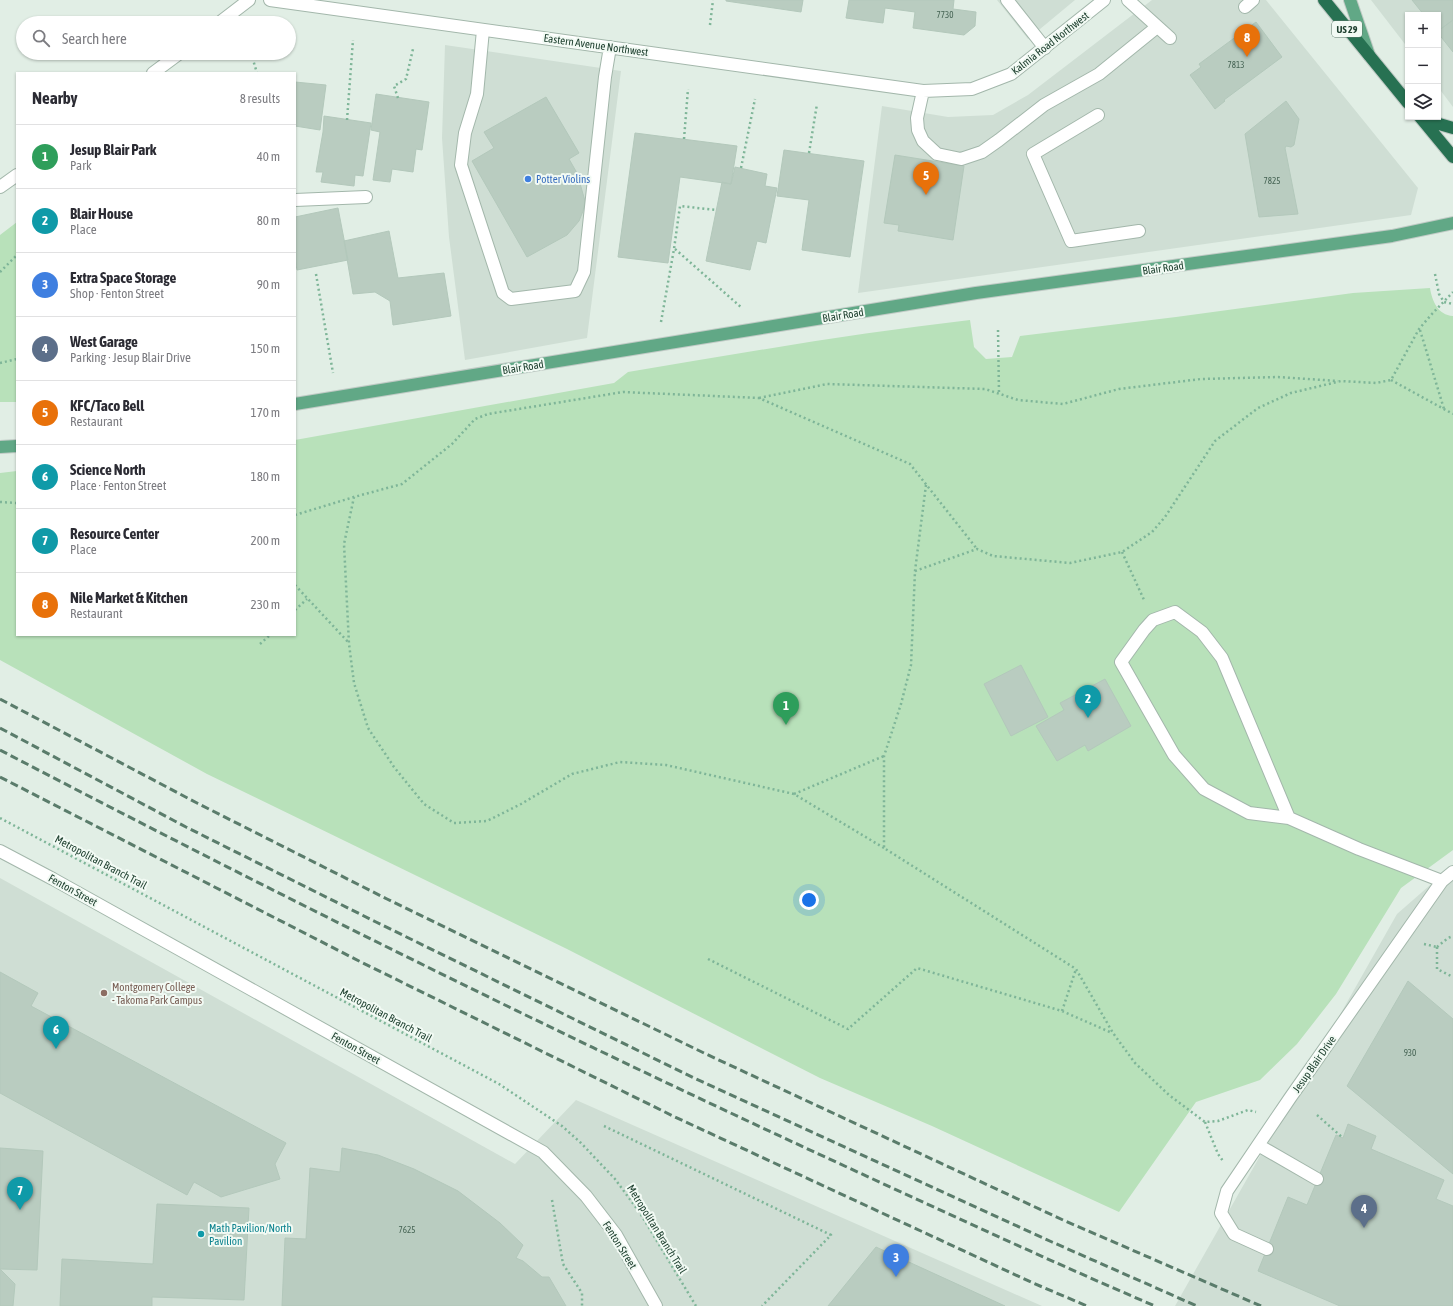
<!DOCTYPE html>
<meta charset="utf-8">
<style>
:root{--surface:#fff;--page:#f2f2f3;--text:#2b2b33;--muted:#7c7c81;--line:#e1e1e2;--accent:#1a73e8}
body{margin:0;font-family:"Asap Condensed",sans-serif;background:var(--page);color:var(--text)}
.controls{position:absolute;right:12px;top:12px;display:grid;overflow:hidden;border-radius:0px;box-shadow:0 1px 3px #0004}
.controls button{width:36px;height:36px;display:grid;place-items:center;padding:0;border:0;border-bottom:1px solid var(--line);background:var(--surface);color:var(--text);font:20px sans-serif}
.you{position:absolute;left:809px;top:900px;width:14px;height:14px;margin:-10px;border:3px solid #fff;border-radius:50%;background:#1a73e8;box-shadow:0 0 0 6px #1a73e833}
.badge{display:grid;place-items:center;width:26px;height:26px;border-radius:50%;background:var(--accent);color:#fff;font-size:13px;font-weight:700}
.pin{position:absolute;translate:-50% -33px;filter:drop-shadow(0 1px 2px #0008)}
.pin::after{content:'';position:absolute;top:21px;width:14px;height:12px;background:inherit;clip-path:polygon(0 0,100% 0,50% 100%)}
.list{margin:0;padding:0;list-style:none}
h2{display:flex;justify-content:space-between;align-items:center;height:52px;margin:0;padding:0 16px;font-size:17px}
h2 small{font-size:13px;font-weight:400;color:var(--muted)}
.list li{display:grid;grid-template-columns:26px 1fr auto;gap:12px;align-items:center;box-sizing:border-box;height:64px;padding:0 16px;border-top:1px solid var(--line)}
.list b{display:block;font-size:15px;white-space:nowrap}
.list p{margin:0;font-size:13px;white-space:nowrap;color:var(--muted)}
.list em{font-size:13px;font-style:normal;color:var(--muted)}
.icon{flex:none;width:22px;height:22px;fill:none;stroke:currentColor;stroke-width:2;stroke-linecap:round;stroke-linejoin:round}
.map{position:relative;flex:none;width:1453px;height:1306px;overflow:hidden}
.search{position:absolute;background:var(--surface);box-shadow:0 1px 3px #0004;left:16px;top:16px;width:280px;height:44px;display:flex;align-items:center;gap:10px;box-sizing:border-box;padding:0 14px;border-radius:22px;color:var(--muted);font-size:15px}
.panel{position:absolute;background:var(--surface);box-shadow:0 1px 3px #0004;left:16px;top:72px;width:280px;height:564px;border-radius:0px}
.map>svg:first-child{display:block}
</style>
<div class="map">
<svg width="1453" height="1306" viewBox="0 0 1453 1306">
<rect width="100%" height="100%" fill="#e1eee5"/>
<!-- built -->
<path fill="#cfded4" d="M997,0H1075L1028,39Z
M1152,0H1266L1418,188L1411,215L858,293L882,106L948,117L993,115L1028,95Z
M1371,0H1453V107L1438,87V15H1408V48Z
M445,45L621,71L587,338L465,360L449,237L442,138Z
M1453,865V1306H1175L1397,914Z
M0,878L515,1164L576,1100L1042,1306H0Z"/>
<!-- green -->
<path fill="#b8e1ba" d="M17,222V402H0V235Z
M1430,288C1432,301 1438,315 1453,316V850L1401,888L1336,994L1297,1044L1260,1080L1196,1102L1119,1212L932,1126L820,1078L567,949L207,774L0,660V473L17,471V635H295V440L614,383L628,372C742,353 855,333 970,320L974,347L986,359L1012,357L1020,336L1176,317L1353,293Z"/>
<!-- building -->
<path fill="#b9ccc0" stroke="#b3c8bb" d="M726,0H803L801,12L726,1Z
M849,0H954L953,9L976,12L975,26L964,35L913,28L915,12L885,8L883,23L846,18Z
M1412,0H1453V20L1438,31V15H1424Z
M1453,20V52L1438,33V31Z
M1256,22L1282,57L1224,100L1225,101L1215,109L1190,75L1201,67L1199,64Z
M295,82L326,85L320,130L295,126Z
M376,94L429,102L422,150L416,149L413,172L392,169L390,182L373,180L380,132L371,130Z
M546,97L579,153L569,159L577,173L585,201L583,211L579,221L567,235L527,257L472,161L494,148L484,132Z
M1286,101L1299,119L1294,145L1291,147L1286,146L1285,148L1298,214L1259,217L1245,134Z
M324,116L371,123L363,176L355,175L354,186L321,182L323,172H316L323,132Z
M635,133L737,146L731,184L680,177L668,263L618,257Z
M784,150L864,161L850,257L802,250L809,200L777,196Z
M895,155L964,166L953,240L898,231L899,225L884,223Z
M735,167L767,174L765,186L777,188L766,243L757,241L750,270L706,261L722,182L731,184Z
M338,208L348,260L297,270L295,259V217Z
M389,231L398,278L444,273L451,316L393,325L390,301L375,292L353,294L344,241Z
M1021,665L1048,717L1011,736L984,684Z
M1105,679L1131,726L1088,751L1085,745L1057,761L1036,726L1064,710L1060,703Z
M0,972L38,993L31,1006L286,1143L275,1164L280,1179L221,1197L194,1182L187,1195L0,1093Z
M1408,981L1453,1019V1174L1347,1086Z
M1348,1124L1376,1136L1371,1149L1444,1180L1436,1199L1453,1206V1306H1340L1258,1271L1288,1197L1307,1205L1336,1135L1343,1138Z
M0,1148L43,1151L37,1270L0,1269L15,1284L13,1306H0Z
M342,1148L378,1155L414,1169L458,1191L500,1223L523,1245L516,1258L523,1261L542,1277H549L566,1306H282L285,1238L306,1239L310,1168L340,1172Z
M157,1204L249,1208L244,1300L152,1297V1306H60L62,1259L153,1264Z
M876,1247L1005,1306H828Z"/>
<g fill="none" stroke-linecap="round" stroke-linejoin="round">
<!-- minor casing -->
<g stroke="#a3b7ab" stroke-width="14">
<path id="minor" d="M270,0L923,91L972,89L1011,74L1104,0
M1007,0L1045,48
M1128,0L1170,38
M1245,7L1253,0
M219,23L249,0
M483,30L477,94L465,133L461,165L503,293L511,299L575,291L584,272L605,77L610,47
M153,73L180,53
M923,91L917,118L918,130L923,141L937,154L961,159L982,152L999,140L1044,105L1099,74L1157,27
M1098,115L1033,154L1071,241L1139,231
M0,187L17,175
M295,200L366,197
M1289,818L1222,658L1202,632L1175,612L1153,620L1144,630L1121,662L1174,755L1204,789L1249,813L1289,818L1359,849L1442,881
M0,851L53,879L543,1152L586,1196L616,1235L656,1306
M1258,1145L1317,1179
M1267,1249L1234,1234L1221,1213L1227,1191L1290,1098L1442,881L1453,872"/>
</g>
<!-- major casing -->
<g stroke="#c0cac5" stroke-width="14">
<path id="major" d="M1350,0L1369,55
M295,404L976,293L1392,236L1453,223
M0,447L17,446"/>
</g>
<!-- highway casing -->
<g stroke="#c0cac5" stroke-width="14">
<path id="highway" d="M1324,0L1408,103
M1420,117L1453,157
M1422,119L1453,128"/>
</g>
<!-- path -->
<path stroke="#7eb598" stroke-width="2.5" stroke-dasharray="2 3" stroke-linecap="butt" d="M710,25L713,0
M251,53L257,73
M398,98L394,86L406,79L413,49
M347,120L353,40
M684,139L688,89
M809,153L817,104
M741,168L755,99
M675,249L742,308
M0,272L17,255
M316,274L333,373
M1435,274L1439,294L1444,302L1453,304
M661,322L674,249L680,206L716,210
M998,330L999,394
M1420,330L1444,409
M0,363L17,359
M1391,380L1453,414
M759,398L827,384L985,389L1018,400L1063,404L1119,389L1201,379L1278,377L1338,381
M926,485L915,571L911,665L901,704L884,756V848L1076,969L1113,1033L1135,1063L1169,1095L1205,1122L1218,1121L1248,1110L1256,1112
M0,502L17,503
M295,515L354,497
M1122,552L1145,602
M915,571L977,549L993,556L1070,563L1122,552L1152,532L1165,517L1215,441L1258,408L1291,393L1341,381L1376,383L1391,380L1419,329L1431,315L1453,292
M295,585L349,643
M295,610L307,599
M260,644L270,635
M794,794L884,756
M0,818L499,1084L562,1126L581,1143L615,1179L640,1213L696,1306
M884,848L794,794L666,765L620,762L572,774L521,804L487,821L454,823L424,804L394,767L368,728L354,683L349,644L344,544L354,497L402,484L452,444L475,419L488,414L623,392L759,398L910,464L977,549
M1424,944L1437,947
M1437,947V969L1453,977
M1437,947L1448,938L1453,936
M708,959L848,1029L917,968L1062,1011L1112,1033
M1062,1011L1076,969
M1317,1115L1343,1138
M1205,1122L1218,1154L1223,1161
M604,1126L831,1235L762,1306
M552,1200L563,1264L582,1293V1306"/>
<!-- minor -->
<use href="#minor" stroke="#fff" stroke-width="12"/>
<!-- major -->
<use href="#major" stroke="#61a886" stroke-width="12"/>
<!-- highway -->
<use href="#highway" stroke="#277152" stroke-width="12"/>
<!-- rail -->
<path stroke="#5a7c6b" stroke-width="3" stroke-dasharray="8 4" stroke-linecap="butt" d="M0,699L197,803L387,899L706,1054L1063,1220L1261,1306
M0,728L186,827L376,922L694,1078L1052,1242L1197,1306
M0,750C280,896 562,1036 849,1168C951,1215 1052,1262 1155,1306
M0,777L359,961L675,1117L1033,1283L1087,1306"/>
</g>
<!-- markers -->
<circle fill="#3f7fe0" stroke="#f2faf4" stroke-width="1.5" cx="528" cy="179" r="4"/>
<circle fill="#8d6e63" stroke="#f2faf4" stroke-width="1.5" cx="104" cy="993" r="4"/>
<circle fill="#0f9aa8" stroke="#f2faf4" stroke-width="1.5" cx="201" cy="1234" r="4"/>
<g text-anchor="middle" dominant-baseline="central" stroke-width="4" stroke-linejoin="round" paint-order="stroke">
<!-- number labels -->
<g font-size="9" fill="#466454">
<text x="945" y="15">7730</text>
<text x="1236" y="65">7813</text>
<text x="1272" y="181">7825</text>
<text x="1410" y="1053">930</text>
<text x="407" y="1230">7625</text>
</g>
<!-- shield labels -->
<rect fill="#f2faf4" stroke="#5e786b" stroke-width="1" x="1332" y="21" width="30" height="16" rx="3"/>
<g font-size="10" font-weight="bold" fill="#1f4130">
<text x="1347" y="29">US 29</text>
</g>
<!-- street labels -->
<g font-size="11" fill="#1f4130" stroke="#f2faf4">
<text transform="translate(1050 43) rotate(-38)">Kalmia Road Northwest</text>
<text transform="translate(596 45) rotate(8)">Eastern Avenue Northwest</text>
<text transform="translate(1163 268) rotate(-8)">Blair Road</text>
<text transform="translate(843 315) rotate(-9)">Blair Road</text>
<text transform="translate(523 367) rotate(-9)">Blair Road</text>
<text transform="translate(101 862) rotate(28)">Metropolitan Branch Trail</text>
<text transform="translate(73 890) rotate(29)">Fenton Street</text>
<text transform="translate(386 1015) rotate(28)">Metropolitan Branch Trail</text>
<text transform="translate(356 1048) rotate(29)">Fenton Street</text>
<text transform="translate(1314 1064) rotate(-55)">Jesup Blair Drive</text>
<text transform="translate(657 1229) rotate(58)">Metropolitan Branch Trail</text>
<text transform="translate(620 1245) rotate(58)">Fenton Street</text>
</g>
<!-- shop labels -->
<g font-size="11" fill="#366cbe" stroke="#f2faf4" text-anchor="start">
<text x="536" y="179">Potter Violins</text>
</g>
<!-- education labels -->
<g font-size="11" fill="#785e54" stroke="#f2faf4" text-anchor="start">
<text x="112" y="987">Montgomery College<tspan x="112" dy="13">- Takoma Park Campus</tspan></text>
</g>
<!-- culture labels -->
<g font-size="11" fill="#0d838f" stroke="#f2faf4" text-anchor="start">
<text x="209" y="1228">Math Pavilion/North<tspan x="209" dy="13">Pavilion</tspan></text>
</g>
</g>
</svg>
<div class="controls">
<button>+</button>
<button>−</button>
<button><svg class="icon" aria-label="layers" viewBox="0 0 24 24"><path d="M12 4l9 5-9 5-9-5zM3 14l9 5 9-5"/></svg></button>
</div>
<div class="you"></div>
<div class="pin badge" style="left:786px;top:725px;background:#2e9e5b">1</div>
<div class="pin badge" style="left:1088px;top:718px;background:#0f9aa8">2</div>
<div class="pin badge" style="left:896px;top:1277px;background:#3f7fe0">3</div>
<div class="pin badge" style="left:1364px;top:1228px;background:#5c6f8a">4</div>
<div class="pin badge" style="left:926px;top:195px;background:#e8710a">5</div>
<div class="pin badge" style="left:56px;top:1049px;background:#0f9aa8">6</div>
<div class="pin badge" style="left:20px;top:1210px;background:#0f9aa8">7</div>
<div class="pin badge" style="left:1247px;top:57px;background:#e8710a">8</div>
<div class="search"><svg class="icon" aria-label="search" viewBox="0 0 24 24"><circle cx="10" cy="10" r="6"/><path d="M15 15l6 6"/></svg>Search here</div>
<section class="panel">
<h2>Nearby<small>8 results</small></h2>
<ul class="list">
<li><span class="badge" style="background:#2e9e5b">1</span><div><b>Jesup Blair Park</b><p>Park</p></div><em>40 m</em></li>
<li><span class="badge" style="background:#0f9aa8">2</span><div><b>Blair House</b><p>Place</p></div><em>80 m</em></li>
<li><span class="badge" style="background:#3f7fe0">3</span><div><b>Extra Space Storage</b><p>Shop · Fenton Street</p></div><em>90 m</em></li>
<li><span class="badge" style="background:#5c6f8a">4</span><div><b>West Garage</b><p>Parking · Jesup Blair Drive</p></div><em>150 m</em></li>
<li><span class="badge" style="background:#e8710a">5</span><div><b>KFC/Taco Bell</b><p>Restaurant</p></div><em>170 m</em></li>
<li><span class="badge" style="background:#0f9aa8">6</span><div><b>Science North</b><p>Place · Fenton Street</p></div><em>180 m</em></li>
<li><span class="badge" style="background:#0f9aa8">7</span><div><b>Resource Center</b><p>Place</p></div><em>200 m</em></li>
<li><span class="badge" style="background:#e8710a">8</span><div><b>Nile Market &amp; Kitchen</b><p>Restaurant</p></div><em>230 m</em></li>
</ul>
</section>
</div>
